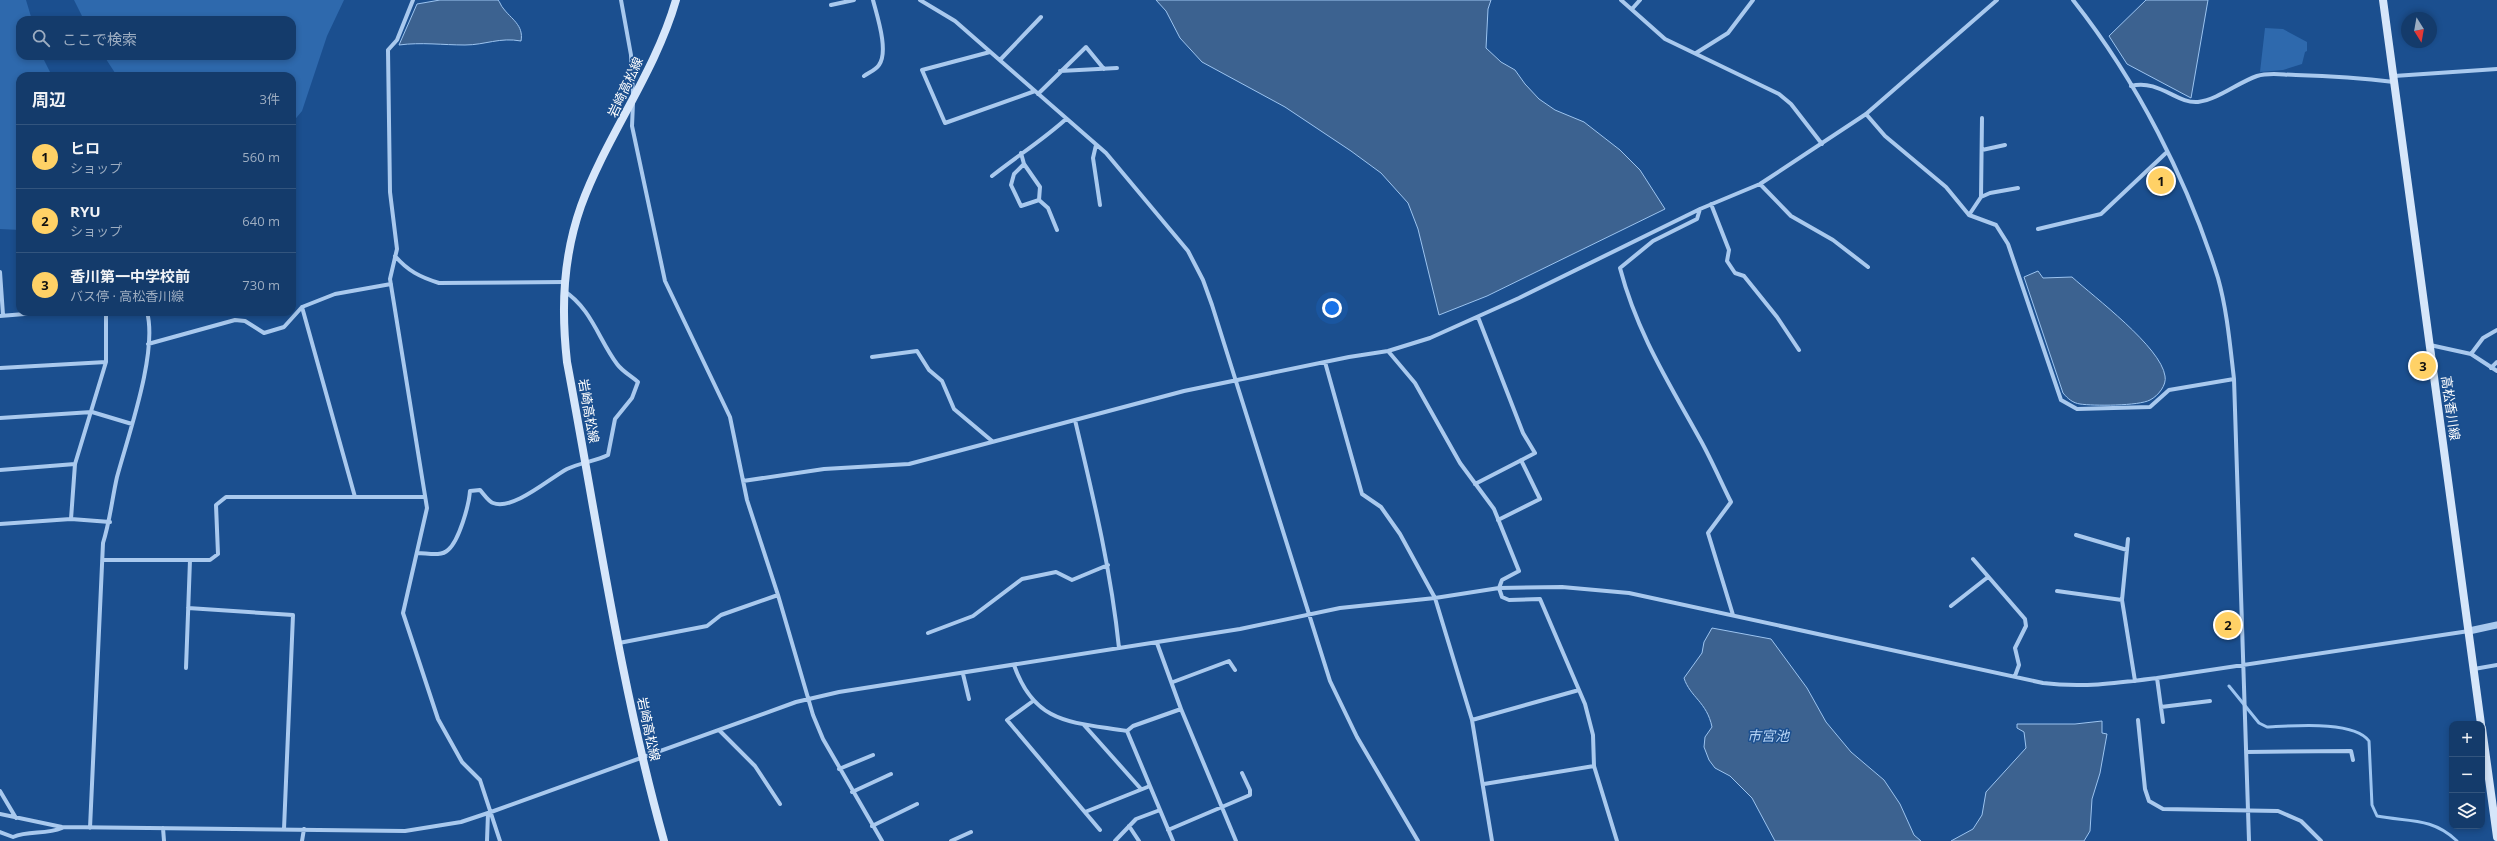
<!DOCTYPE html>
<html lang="ja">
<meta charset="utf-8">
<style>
:root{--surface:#143b6b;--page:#1d4271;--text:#f1f3f6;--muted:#9dadc1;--line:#33557e;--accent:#ffd166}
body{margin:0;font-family:"Open Sans","Noto Sans JP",sans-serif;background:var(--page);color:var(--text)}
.controls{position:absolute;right:12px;bottom:12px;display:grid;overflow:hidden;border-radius:8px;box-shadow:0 2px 6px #0003}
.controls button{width:36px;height:36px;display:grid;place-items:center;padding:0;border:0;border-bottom:1px solid var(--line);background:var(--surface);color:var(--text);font:20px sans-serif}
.compass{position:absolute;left:2401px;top:12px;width:36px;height:36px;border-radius:50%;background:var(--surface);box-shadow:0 2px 6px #0003;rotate:169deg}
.you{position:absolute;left:1332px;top:308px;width:14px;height:14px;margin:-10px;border:3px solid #fff;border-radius:50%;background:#1a73e8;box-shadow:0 0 0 6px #1a73e833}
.badge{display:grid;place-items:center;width:26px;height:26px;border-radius:50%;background:var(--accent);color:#111;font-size:13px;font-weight:700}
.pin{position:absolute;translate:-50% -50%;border:2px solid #fff;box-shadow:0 1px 4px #0006}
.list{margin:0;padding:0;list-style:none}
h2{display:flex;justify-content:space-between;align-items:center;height:52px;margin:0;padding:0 16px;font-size:17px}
h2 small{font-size:13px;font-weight:400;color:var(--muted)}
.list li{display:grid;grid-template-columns:26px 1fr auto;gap:12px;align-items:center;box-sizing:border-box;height:64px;padding:0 16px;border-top:1px solid var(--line)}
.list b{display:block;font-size:15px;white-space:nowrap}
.list p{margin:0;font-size:13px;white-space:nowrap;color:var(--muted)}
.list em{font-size:13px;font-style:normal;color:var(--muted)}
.icon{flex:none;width:22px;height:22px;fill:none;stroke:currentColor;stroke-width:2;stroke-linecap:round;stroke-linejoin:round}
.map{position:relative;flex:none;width:2497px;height:841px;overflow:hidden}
.search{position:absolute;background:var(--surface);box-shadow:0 2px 6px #0003;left:16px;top:16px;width:280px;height:44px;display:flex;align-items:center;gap:10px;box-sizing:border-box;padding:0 14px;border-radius:12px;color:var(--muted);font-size:15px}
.panel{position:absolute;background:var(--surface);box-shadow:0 2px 6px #0003;left:16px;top:72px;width:280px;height:244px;border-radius:12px}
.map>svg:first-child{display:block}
</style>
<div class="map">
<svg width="2497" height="841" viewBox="0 0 2497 841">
<rect width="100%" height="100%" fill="#1b4f8f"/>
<!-- green -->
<path fill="#2e69ad" d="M0,0H26L32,20H20V56H42L52,76H20V230L0,229Z
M74,0H344L327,36L302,111L292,123V76H117L104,56H292V20H84Z
M2265,28L2283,29L2307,42V51L2305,52L2302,64L2283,70L2260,72Z"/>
<!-- water -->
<path fill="#3c6290" stroke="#9cc4f0" d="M440,0H498C500,2 501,6 503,8C511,19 524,25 521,41C500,37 485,45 465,45C443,45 421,42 399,45L417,4Z
M1156,0H1491L1488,9L1486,48L1501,62L1515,70L1525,84L1539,99L1555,110L1584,122L1620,150L1640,170L1665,209L1487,296L1439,315L1418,229L1408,203L1381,173L1351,151L1285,107L1202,62L1180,38L1166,11Z
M2146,0H2208L2191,98L2127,64L2109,36Z
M2038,271L2043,278L2072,277C2094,297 2161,347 2165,376C2167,385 2158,396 2150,400C2139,406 2093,406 2080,404C2073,403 2068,399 2063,393L2024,277Z
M1712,628L1771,639L1807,688L1826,722L1851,752L1884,780L1900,804L1914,835L1921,841H1775L1752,798L1730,776L1715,768L1709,760L1704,747L1705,737L1712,727C1707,702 1690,697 1684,678L1702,653L1704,642Z
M2102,721V733L2107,734L2100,773L2092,799L2090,831L2084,841H1951L1973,829L1982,815L1986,792L2026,748L2024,732L2017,728V724H2075Z"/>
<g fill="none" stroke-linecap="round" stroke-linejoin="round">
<!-- stream -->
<path stroke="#9cc4f0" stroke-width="3" d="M2229,686L2259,723L2267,727C2291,726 2354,720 2369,741L2372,805L2377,816C2408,822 2432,817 2457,841"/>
<!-- minor -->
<path stroke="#a9c9ee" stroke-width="4" d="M413,0L397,40L388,50L390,192L397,249L390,279L427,508L403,613L438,719L462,762L480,780L500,841
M621,0L631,55L633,94
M920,0L955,21L1106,153L1188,251L1203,280L1212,305L1330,681L1357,737L1418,841
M1621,0L1665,39L1779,94L1791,104L1822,144
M2073,0C2137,81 2187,179 2218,278C2227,310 2230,345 2234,379L2249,841
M831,5L854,0
M1632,9L1640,0
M990,52L922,70L945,123L1035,91
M1696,53L1728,33L1753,0
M1000,60L1041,17
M1060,71L1117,68
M864,76C868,73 876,70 879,65C889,51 877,16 873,0
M2394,76L2497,69
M2131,86C2159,79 2177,104 2198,102C2219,99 2237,83 2257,76C2270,72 2283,75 2296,75C2329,76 2361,78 2394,82
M1038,94L1086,47L1104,69
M633,103L632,126L665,281L730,417L747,500L778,595L813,715L823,739L882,841
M1866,114L1885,136L1946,187L1969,215L1996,225L2008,244L2061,400L2077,409L2150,407L2169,390L2234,379
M1096,145L1093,158L1100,205
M1982,150L2005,145
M1021,153L1024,164L1040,187L1039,200L1048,208L1057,230
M1024,164L1014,174L1011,185L1021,206L1039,200
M992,176C1017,156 1043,140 1066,119
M1760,184L1791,216L1833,240L1868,267
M1981,197L1990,193L2018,188
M1711,204L1729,250L1727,261L1735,273L1744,276L1777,317L1799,350
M1700,209L1697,219L1653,241L1620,268C1637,333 1669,383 1701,441C1712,461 1721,482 1731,502L1708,533L1733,615
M1969,215L1981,197L1982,118
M2038,229L2101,214L2167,152
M395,256C408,271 420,277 439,283L564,282
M0,272L3,315
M302,307L355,497
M0,316L49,312
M148,344L235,320L245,321L264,333L284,327L302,307L335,294L391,284
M2430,345L2471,354L2497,371
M1388,351L1415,383L1460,463L1494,509L1519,571L1502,580L1499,588L1502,597L1509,600L1540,599L1585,704L1593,735L1594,766L1617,841
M2471,354L2483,338L2497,330
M872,357L917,351L929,370L942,381L954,409L992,441
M1325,362L1362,494L1381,507L1400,534L1435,598L1472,720L1492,841
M0,368L106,362
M2491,368L2497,362
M0,418L92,412L132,424
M1075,420C1093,496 1111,570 1119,648
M0,470L75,464
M743,481L824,469L909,464L1184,391L1349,357L1388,351L1430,338L1519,298L1700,209L1760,184L1866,114L1997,0
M1475,484L1535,453L1523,433L1478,317
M71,519L75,464L106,362V312
M1498,520L1540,499L1521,460
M0,524L71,519L110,522
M2076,535L2127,550
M2128,539L2122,600L2135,681
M418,553C427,553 441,557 448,550C459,541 469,505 470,491L480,490C483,493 488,501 493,503C513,511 550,478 567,469C580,463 596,461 608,455L615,419L632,398L638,382C631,376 622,371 617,364C599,340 591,308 564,291
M1973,559L2025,619L2026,626L2015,648L2019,665L2015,676
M102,560H210L218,554L216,505L226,497H425
M2057,591L2122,600
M1951,606L1988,577
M188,608L293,615L284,829
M928,633L973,616L1022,579L1056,572L1072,580L1108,565
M619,643L707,626L721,615L778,595
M1157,643L1181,709L1236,841
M1014,665C1035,725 1072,722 1127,731L1173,841
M186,668L190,560
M2474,669L2497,665
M963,674L969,699
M2157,678L2163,722
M1173,682L1229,661L1235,670
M1033,701L1007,720L1100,830
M2161,707L2210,701
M1472,720L1579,690
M2138,720L2145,789L2149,801L2163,809L2278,811L2301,821L2321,841
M1084,725L1141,789
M720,731L755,766L780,804
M1127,731L1133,726L1181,709
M2246,752L2351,751L2353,760
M839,769L873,755
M1484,784L1594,766
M0,791L16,818
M852,792L891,774
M1085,812L1150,786
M0,814L62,827L405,831L461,822L491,812L796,702L839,692L1240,629L1340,608L1435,598L1499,588L1562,587L1629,593L2043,683C2082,688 2118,683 2157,678L2469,631
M872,826L917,804
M1129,826L1139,841
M90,828L103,543C110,521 112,499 117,477C128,436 158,352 147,312
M163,828L164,841
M1168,830L1250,795V790L1242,773
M0,832L13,837C29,830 45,835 62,828
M302,841L304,829
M487,841L488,813
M951,841L971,832
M1115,841L1136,819L1160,810"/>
<!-- tertiary -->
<path stroke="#a9c9ee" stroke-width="7" d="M2469,631L2497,625"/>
<!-- secondary -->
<path stroke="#d6e6fa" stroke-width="8" d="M2383,0L2481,724
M2482,728L2497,837
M664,841C620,684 597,521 567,362C561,308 563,257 581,206C607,135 655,73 676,0"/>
</g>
<g text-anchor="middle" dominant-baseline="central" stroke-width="3" stroke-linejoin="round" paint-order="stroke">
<!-- street labels -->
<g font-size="13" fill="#fff" stroke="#1b4f8f">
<text transform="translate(625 87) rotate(-65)">岩崎高松線</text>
<text transform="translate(2451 408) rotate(82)">高松香川線</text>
<text transform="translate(589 411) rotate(80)">岩崎高松線</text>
<text transform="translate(649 729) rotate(78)">岩崎高松線</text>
</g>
<!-- water labels -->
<g font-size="14" font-style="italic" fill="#b5d3f5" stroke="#1b4f8f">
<text x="1768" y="735">市宮池</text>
</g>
</g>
</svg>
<div class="controls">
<button>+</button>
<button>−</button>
<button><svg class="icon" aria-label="layers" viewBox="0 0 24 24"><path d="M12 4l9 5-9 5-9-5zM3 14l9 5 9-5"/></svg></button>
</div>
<svg class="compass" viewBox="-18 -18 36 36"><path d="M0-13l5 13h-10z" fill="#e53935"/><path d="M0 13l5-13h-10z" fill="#9dadc1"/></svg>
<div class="you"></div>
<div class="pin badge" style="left:2161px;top:181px">1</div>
<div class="pin badge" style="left:2228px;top:625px">2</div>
<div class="pin badge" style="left:2423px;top:366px">3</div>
<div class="search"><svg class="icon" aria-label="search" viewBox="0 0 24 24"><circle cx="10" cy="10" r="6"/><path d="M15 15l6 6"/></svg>ここで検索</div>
<section class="panel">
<h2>周辺<small>3件</small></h2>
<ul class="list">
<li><span class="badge">1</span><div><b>ヒロ</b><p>ショップ</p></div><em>560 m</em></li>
<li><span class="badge">2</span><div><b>RYU</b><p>ショップ</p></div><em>640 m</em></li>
<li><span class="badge">3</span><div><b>香川第一中学校前</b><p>バス停 · 高松香川線</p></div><em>730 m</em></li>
</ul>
</section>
</div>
